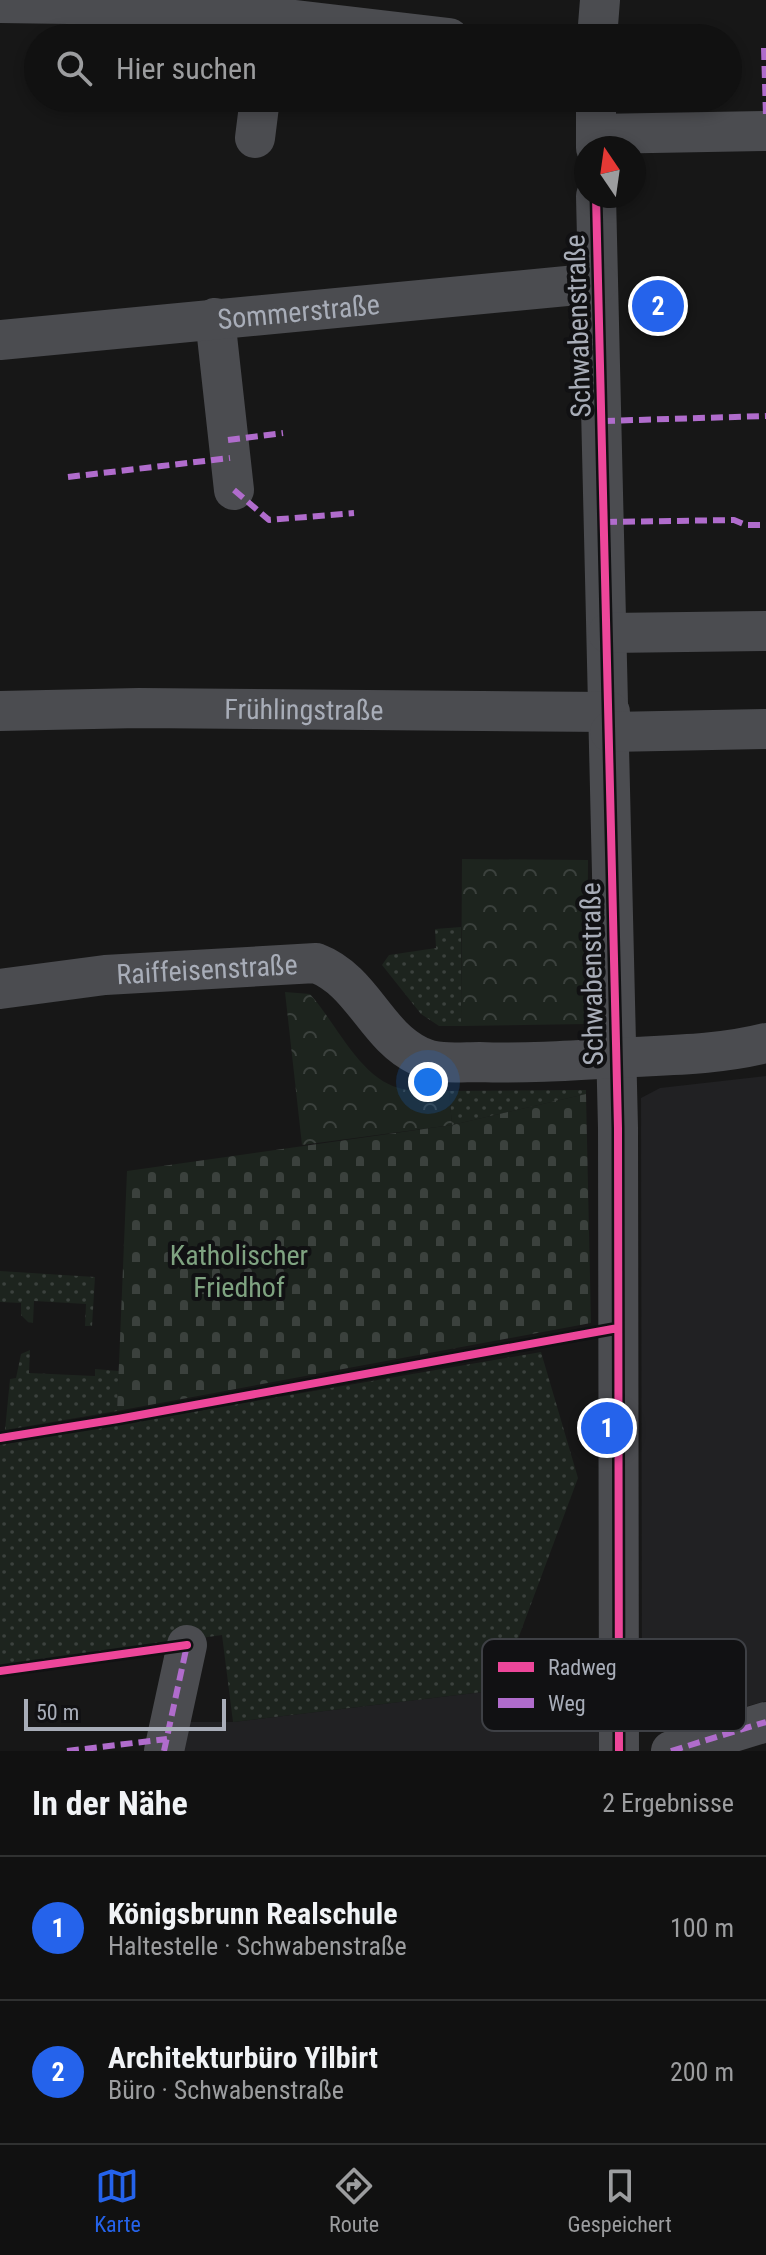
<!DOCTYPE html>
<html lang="de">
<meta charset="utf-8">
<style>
:root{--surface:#111;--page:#1a1a1a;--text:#f1f3f6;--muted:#9c9d9f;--line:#303131;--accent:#2563eb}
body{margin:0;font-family:"Roboto Condensed",sans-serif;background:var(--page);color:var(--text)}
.compass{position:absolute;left:574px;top:136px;width:72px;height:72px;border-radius:50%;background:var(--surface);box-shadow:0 4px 12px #0003;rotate:347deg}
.scale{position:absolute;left:24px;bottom:20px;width:202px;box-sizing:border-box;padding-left:8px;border:4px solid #a8adb8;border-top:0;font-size:22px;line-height:28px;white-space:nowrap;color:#a8adb8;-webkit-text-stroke:6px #111113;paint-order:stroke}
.you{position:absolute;left:428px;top:1082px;width:28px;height:28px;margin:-20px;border:6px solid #fff;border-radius:50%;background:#1a73e8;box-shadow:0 0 0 12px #1a73e833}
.badge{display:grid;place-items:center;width:52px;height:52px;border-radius:50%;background:var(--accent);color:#fff;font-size:26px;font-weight:700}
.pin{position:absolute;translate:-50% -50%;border:4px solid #fff;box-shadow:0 2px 8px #0006}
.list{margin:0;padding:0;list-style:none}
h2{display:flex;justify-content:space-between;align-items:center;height:104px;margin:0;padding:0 32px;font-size:34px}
h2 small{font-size:26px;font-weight:400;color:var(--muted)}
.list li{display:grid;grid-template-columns:52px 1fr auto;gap:24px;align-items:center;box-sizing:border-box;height:144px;padding:0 32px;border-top:2px solid var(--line)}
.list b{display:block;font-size:30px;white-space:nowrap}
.list p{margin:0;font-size:26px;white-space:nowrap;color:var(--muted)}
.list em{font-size:26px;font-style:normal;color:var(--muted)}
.icon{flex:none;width:44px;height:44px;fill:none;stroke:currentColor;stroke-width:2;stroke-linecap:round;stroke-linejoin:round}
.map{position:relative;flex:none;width:766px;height:1751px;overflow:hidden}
.search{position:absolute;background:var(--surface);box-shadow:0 4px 12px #0003;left:24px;right:24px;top:24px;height:88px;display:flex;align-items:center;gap:20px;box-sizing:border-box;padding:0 28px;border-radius:44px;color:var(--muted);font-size:30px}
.sheet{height:392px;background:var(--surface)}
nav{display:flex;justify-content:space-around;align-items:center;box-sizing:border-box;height:112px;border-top:2px solid var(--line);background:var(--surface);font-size:22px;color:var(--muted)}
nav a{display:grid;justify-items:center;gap:4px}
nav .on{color:var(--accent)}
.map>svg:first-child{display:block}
</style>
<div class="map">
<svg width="766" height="1751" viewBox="0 0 766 1751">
<defs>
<pattern id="grass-dots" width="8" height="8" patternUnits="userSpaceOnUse" patternTransform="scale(2)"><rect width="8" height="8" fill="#1d241e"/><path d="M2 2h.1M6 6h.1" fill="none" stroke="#3b413d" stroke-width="1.8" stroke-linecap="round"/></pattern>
<pattern id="forest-crowns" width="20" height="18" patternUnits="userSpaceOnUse" patternTransform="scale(2)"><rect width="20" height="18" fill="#1d241e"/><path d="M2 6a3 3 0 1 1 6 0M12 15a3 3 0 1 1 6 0" fill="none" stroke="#3b413d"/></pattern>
<pattern id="cemetery-stones" width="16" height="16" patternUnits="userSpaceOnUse" patternTransform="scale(2)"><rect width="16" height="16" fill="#1d241e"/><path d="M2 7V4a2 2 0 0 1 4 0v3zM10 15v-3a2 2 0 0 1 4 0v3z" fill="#3b413d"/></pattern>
</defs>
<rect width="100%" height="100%" fill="#171717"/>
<!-- built -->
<path fill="#212123" d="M766,1076V1701L665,1729L642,1722L641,1098L660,1088Z
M608,1683L605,1751H178L184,1722H233L499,1690Z"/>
<!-- grass -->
<path fill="url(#grass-dots)" d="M461,927V1026H439L421,1014L382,965L389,955L436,948L435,929Z
M586,1090V1094L452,1125L449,1091Z
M0,1271L95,1277L92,1326H85L86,1304L34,1301L33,1323L28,1322L21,1315V1303L0,1302Z
M30,1350L29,1373L95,1376V1369L119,1371L117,1411L5,1430L10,1379L16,1378L21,1354Z
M541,1352L578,1478L499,1690L233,1722L222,1635L0,1667V1445Z"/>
<!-- forest -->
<path fill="url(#forest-crowns)" d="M462,859L588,860L587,1024L461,1026Z
M285,992L310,994C336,1023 360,1078 399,1088C414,1093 432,1091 449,1091L452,1125L302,1145Z"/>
<!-- cemetery -->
<path fill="url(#cemetery-stones)" d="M586,1094L591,1323L117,1411L127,1171L452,1125Z"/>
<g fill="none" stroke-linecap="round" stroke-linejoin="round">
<!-- minor -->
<g stroke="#4b4c50" stroke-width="40">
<path d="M0,3L69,4L269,17L449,38"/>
<path d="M597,38L600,0"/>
<path d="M596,134L766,131"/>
<path d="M255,138L260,98"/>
<path d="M596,148V98"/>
<path d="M596,196L618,1128L619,1751"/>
<path d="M215,318L234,490"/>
<path id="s1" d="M0,340L598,283"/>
<path d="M608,633L766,631"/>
<path id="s2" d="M0,711L139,708L610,712"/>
<path d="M610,732L766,729"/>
<path id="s3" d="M0,989L105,975L316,963C363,981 375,1035 419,1056C436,1065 460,1062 479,1062C530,1064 581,1060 632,1057C676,1055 723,1054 766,1043"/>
<path d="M164,1751L187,1645"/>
<path d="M671,1751L766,1722"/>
</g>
<!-- quiet -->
<path stroke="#b06ccc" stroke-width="6" stroke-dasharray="12 6" stroke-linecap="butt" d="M764,48L766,116
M603,421L766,416
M228,440L283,433
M68,477L230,458
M234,490L269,520L354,513
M605,522L734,520L746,525H766
M67,1751L167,1739
M164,1751L187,1645H183
M671,1751L766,1722"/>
<!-- cycleway casing -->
<g stroke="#111113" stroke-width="13">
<path id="cycleway" d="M596,196L618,1128L619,1751
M0,1438L118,1419L618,1328
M0,1671L187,1645"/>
</g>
<!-- cycleway -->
<use href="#cycleway" stroke="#ed469a" stroke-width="8"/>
</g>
<g text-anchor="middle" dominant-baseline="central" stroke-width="8" stroke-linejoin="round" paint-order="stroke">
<!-- street labels -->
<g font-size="28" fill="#a8adb8" stroke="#111113">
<text stroke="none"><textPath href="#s1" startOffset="300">Sommerstraße</textPath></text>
<text transform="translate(578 326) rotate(-92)">Schwabenstraße</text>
<text stroke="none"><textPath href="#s2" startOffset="304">Frühlingstraße</textPath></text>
<text stroke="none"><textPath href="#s3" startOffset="208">Raiffeisenstraße</textPath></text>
<text transform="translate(592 974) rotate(-91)">Schwabenstraße</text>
</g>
<!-- park labels -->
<g font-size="28" fill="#7fa381" stroke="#111113">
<text x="239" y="1255">Katholischer<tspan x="239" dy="32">Friedhof</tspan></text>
</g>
</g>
<!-- legend -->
<rect x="482" y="1639" width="264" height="92" rx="12" fill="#111113" stroke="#3e4045" stroke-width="2"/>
<rect x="498" y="1662" width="36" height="10" fill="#ed469a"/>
<rect x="498" y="1698" width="36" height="10" fill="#b06ccc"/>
<g font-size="22" fill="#a8adb8">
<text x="548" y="1675">Radweg</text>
<text x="548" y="1711">Weg</text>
</g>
</svg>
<svg class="compass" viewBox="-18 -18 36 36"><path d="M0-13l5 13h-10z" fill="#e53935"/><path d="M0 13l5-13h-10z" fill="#9c9d9f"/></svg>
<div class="scale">50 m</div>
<div class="you"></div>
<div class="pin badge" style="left:607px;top:1428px">1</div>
<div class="pin badge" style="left:658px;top:306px">2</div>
<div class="search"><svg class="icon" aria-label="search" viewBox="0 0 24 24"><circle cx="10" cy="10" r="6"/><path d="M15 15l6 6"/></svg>Hier suchen</div>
</div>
<section class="sheet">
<h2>In der Nähe<small>2 Ergebnisse</small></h2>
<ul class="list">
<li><span class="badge">1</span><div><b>Königsbrunn Realschule</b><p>Haltestelle · Schwabenstraße</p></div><em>100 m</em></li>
<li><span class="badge">2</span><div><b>Architekturbüro Yilbirt</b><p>Büro · Schwabenstraße</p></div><em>200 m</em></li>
</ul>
</section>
<nav>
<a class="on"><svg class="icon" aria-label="map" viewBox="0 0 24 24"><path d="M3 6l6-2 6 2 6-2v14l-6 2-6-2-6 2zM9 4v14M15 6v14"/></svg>Karte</a>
<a><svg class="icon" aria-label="directions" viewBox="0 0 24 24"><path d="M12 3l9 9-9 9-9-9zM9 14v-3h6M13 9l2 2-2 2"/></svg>Route</a>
<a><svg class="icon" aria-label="saved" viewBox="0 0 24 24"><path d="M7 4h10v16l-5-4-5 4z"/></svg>Gespeichert</a>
</nav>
